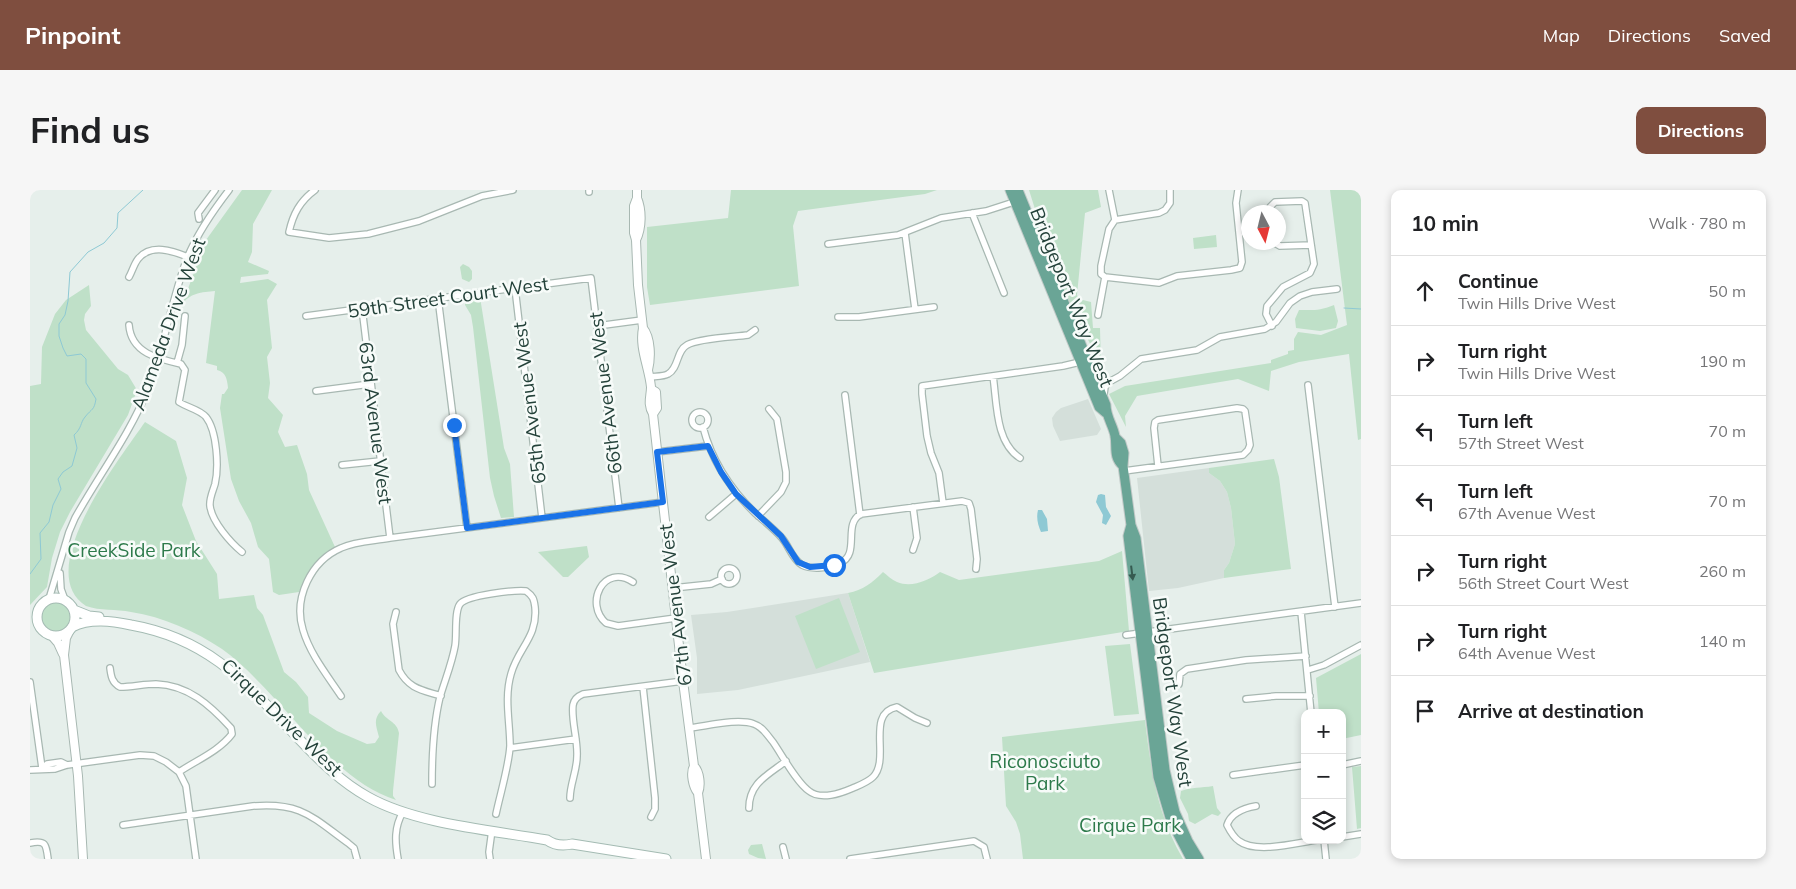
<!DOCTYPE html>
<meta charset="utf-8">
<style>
:root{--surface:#fff;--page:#f6f6f6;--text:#202124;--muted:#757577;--line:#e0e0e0;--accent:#7f4e3f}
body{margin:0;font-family:Mulish,sans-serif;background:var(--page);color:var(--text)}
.controls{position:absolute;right:15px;bottom:15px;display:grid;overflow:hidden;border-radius:10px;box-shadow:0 2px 8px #0003}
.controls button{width:45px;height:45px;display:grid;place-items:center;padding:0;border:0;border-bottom:1px solid var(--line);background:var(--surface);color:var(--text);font:25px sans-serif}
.compass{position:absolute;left:1211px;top:15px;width:45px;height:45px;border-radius:50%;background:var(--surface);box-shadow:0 2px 8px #0003;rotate:173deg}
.stop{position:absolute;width:15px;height:15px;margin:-11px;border:4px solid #1a73e8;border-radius:50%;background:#fff}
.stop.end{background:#1a73e8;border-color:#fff;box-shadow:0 1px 5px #0008}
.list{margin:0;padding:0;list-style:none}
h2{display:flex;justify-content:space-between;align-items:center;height:65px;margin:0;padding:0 20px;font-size:21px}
h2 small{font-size:16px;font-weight:400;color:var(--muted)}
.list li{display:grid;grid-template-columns:32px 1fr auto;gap:15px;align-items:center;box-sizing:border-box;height:70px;padding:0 20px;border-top:1px solid var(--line)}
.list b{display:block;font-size:19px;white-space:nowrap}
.list p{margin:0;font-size:16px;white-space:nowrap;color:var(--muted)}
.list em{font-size:16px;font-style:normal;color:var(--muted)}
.icon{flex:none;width:28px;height:28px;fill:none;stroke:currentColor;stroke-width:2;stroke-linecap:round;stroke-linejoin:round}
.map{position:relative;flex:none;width:1331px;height:669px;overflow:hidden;border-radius:10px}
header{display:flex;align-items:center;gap:30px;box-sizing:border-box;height:70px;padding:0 25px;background:var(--accent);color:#fff}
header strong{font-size:24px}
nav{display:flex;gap:28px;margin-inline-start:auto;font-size:18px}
.intro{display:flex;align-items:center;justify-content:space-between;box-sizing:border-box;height:120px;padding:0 30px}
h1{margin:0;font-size:35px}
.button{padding:12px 22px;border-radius:10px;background:var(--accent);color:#fff;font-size:18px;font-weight:700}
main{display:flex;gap:30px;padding:0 30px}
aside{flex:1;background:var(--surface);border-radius:10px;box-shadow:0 2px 8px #0003}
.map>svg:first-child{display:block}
</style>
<header>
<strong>Pinpoint</strong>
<nav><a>Map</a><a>Directions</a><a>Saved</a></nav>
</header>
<div class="intro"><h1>Find us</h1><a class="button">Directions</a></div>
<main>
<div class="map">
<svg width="1331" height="669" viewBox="0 0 1331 669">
<rect width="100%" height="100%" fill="#e6efeb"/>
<!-- built -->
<path fill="#d4dfda" d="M1058,209L1071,239L1067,245L1030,251L1023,236L1022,228L1026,222L1031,218Z
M1179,278V283L1190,291L1197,302L1201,318L1205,354L1199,373L1194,380V388L1148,398L1119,401L1107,288Z
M818,403L840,472L708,500L667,504V468L661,425L697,422Z"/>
<!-- green -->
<path fill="#bfe0c8" d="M212,0H242L223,34L222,62L218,72L239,81L238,84L211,87L210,93L238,89L247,94L237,110L242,158L237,167L240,193L238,208L253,225L248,242L255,257L267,255L277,284L279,300L305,357C285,368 278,382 269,402L249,405L243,402L239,369L228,357L221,333L209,311L201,289L190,218L192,204H194L198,198C197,189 196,182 187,180V176L176,173L185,101C172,102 159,103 152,115L176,50Z
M701,0H907L895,4L768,21L763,36L769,96L620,115L617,97V37L698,28Z
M999,0H1068L1071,17L1055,23L1047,105L1049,109L1061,112L1063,138H1070L1071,176L1038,109L1015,51Z
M1300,0H1331V249L1328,250L1319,164L1269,172L1241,181L1239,201L1208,189L1107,206L1095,226L1096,237L1079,204L1095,196L1241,173V170L1258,164V161L1264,160V149L1268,142L1291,145L1317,135Z
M1186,45L1187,57L1164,59L1163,48Z
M433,74L439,77L442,81V89L439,92L432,89L430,77Z
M59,95L61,116L55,124L54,130L56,140L88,179L98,185L107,200L98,225L40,322L30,342L22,368L17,397L0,415V196L11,194L12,157L25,124L36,110Z
M450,107L474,258L480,274L484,327L471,328L464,306L460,288L443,137L441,125L435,115V108Z
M1304,115L1308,131L1306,138L1290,141L1266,138L1265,129L1269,120C1284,120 1289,121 1304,115Z
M115,232L146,251L157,288L152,315L166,351L187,384L189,409L224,405L227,418L233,425L254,482L266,492L278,507L279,523L307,541L337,554L345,553L349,547C346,536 343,529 351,521C356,531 367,531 369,543L363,601V606L366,610C299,589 249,500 192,459C165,441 133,427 101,422C86,419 70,421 56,416C1,381 91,267 115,232Z
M1244,269L1249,287L1261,379L1194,388V380L1199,373L1205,354L1201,318L1197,302L1190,291L1179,283V278Z
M557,356L559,367L538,387H533L508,362Z
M1092,361L1099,441L844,483L818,403C833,400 842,393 853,382C857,385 862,390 867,392C881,398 898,391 910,382L929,390L1069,371Z
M809,408L830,462L786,479L765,426Z
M11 427a15 15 0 1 1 30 0a15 15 0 1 1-30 0Z
M1100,454L1109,524L1084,526L1075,456Z
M1331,464V545L1312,549V523H1289L1286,488Z
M1115,530C1121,581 1127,624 1153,669H993L990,644L986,632L976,616L972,547Z
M1331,576V638L1327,639L1322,577Z
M1183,596L1187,618L1191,623L1188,626L1182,624L1165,634L1159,631L1158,624L1150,608L1151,601C1162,597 1171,598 1183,596Z
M732,654L736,669L728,668L719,664L718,660L721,655Z"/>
<!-- water -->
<path fill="#8ec9d4" d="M1071,304L1075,305L1076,317L1081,326L1076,335L1072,333L1073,325L1066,312L1068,305Z
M1008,320H1012L1017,329L1018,341L1011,342C1008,335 1006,328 1008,320Z"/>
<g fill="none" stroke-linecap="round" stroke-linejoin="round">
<!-- stream -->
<path stroke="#8ec9d4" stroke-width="1" d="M1314,118L1331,119
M0,384L11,369L10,343L19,332L23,315L31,299L28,289L33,282L42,276L47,258L44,245C52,238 50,233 55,227C62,218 64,221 66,209L56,193V169L51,164L37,166L33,158L29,146V134L35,125L38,111L40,82L58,62L74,53L87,38L88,23L113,0"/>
<!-- minor casing -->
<g stroke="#a8b8b2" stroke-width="8">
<path id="minor" d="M285,0C270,11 263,24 259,42L299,48L338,44L389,31L452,6L483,0
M559,0V2
M1240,22V17L1245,12L1272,11L1275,13L1284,74L1280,83L1253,97L1237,116L1236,124L1242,136
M942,23L974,103
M169,29L168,23L185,0
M1085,30L1129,23L1135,20L1140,13V0
M875,43L885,119
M1243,52L1250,56L1281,55
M798,54L868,45L911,28L956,21L987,11
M99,87C102,82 104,74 108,69C121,53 143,61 158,67
M1075,87L1129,93L1147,86L1201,80L1210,78L1212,72L1206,13L1208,0
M1075,87L1071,84V76L1079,39L1085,30L1079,0
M485,98L512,328
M408,108L437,338
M332,118L360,348
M1068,125L1075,87
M276,126L561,88L589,318
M808,127H829L904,117
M99,135C101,163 128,169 151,174L155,180L149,212C158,218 169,219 176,227C187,241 189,277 185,294C183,301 179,309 180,316C182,332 201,353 212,362
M567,136L612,130
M147,173L152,155L155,126
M963,186C967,212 965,252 990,268
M619,187C624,186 633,187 638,184C649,178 646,161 657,155C669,148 704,147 718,145L725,140
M1278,195L1305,417
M286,201L340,194
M1074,204L1075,197L1079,192L1090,186L1111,169L1167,160L1190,147L1235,139L1246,132L1260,113L1270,106L1282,102L1307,99
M815,205L830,325
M662 230a8 8 0 1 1 16 0a8 8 0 1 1-16 0Z
M673,237C682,272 700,299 726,324C735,332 744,339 752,348C759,356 762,369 772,375C782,380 800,378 810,373C831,364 812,334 831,324L932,311L939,313L941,319L947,369L946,379
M627,262L678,256
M312,275L350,271
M1094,281L1213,265L1218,260L1220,255L1215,221L1213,219L1207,218L1128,230L1125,232L1124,238L1128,276
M913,313L909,283L901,263L897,246L892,204V196L1033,176L1050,172
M728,326L751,302L756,292V282L747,229L739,219
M679,327L706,304
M883,360L887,348L883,317
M691 386a8 8 0 1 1 16 0a8 8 0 1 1-16 0Z
M30,383L31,399L35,410
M603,392C573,373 554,414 576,433L588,436L646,428
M643,398L681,394L692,389
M19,409L39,342L45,328C69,285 100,244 118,199C134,157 141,113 156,71C166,45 182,22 199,0
M366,422L363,434L369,480C379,499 392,500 411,506
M1271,422L1281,523
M1096,445L1331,413
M80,478C81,486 82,493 90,497C102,497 114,494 126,494C158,495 180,515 201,538L202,544C189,561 167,570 149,582
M1278,480L1294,475L1331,455
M0,492L12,578
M1149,494L1150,484L1157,479L1216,470L1276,466
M613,497L625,608V619L621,627
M311,506C297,485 280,464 273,440C263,408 281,371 311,358C326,351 344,351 360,348L633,312
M1216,509L1246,506H1280
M659,538C677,536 708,528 724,534C733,537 737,545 743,552C752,565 767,593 779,601C785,606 794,606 801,605C809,604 816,601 823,598C830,595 838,592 843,587C861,569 835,523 867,517L885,528L897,533
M480,558L546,549
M1312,575L1331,571
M13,578L17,574L31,572L37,575
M0,580L25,579L37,575L110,565L124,566L136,572L149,582L156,596L166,669
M1203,585L1275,575
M402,594C402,565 403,536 410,507C415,490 422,473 425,456C427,445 424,422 430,414C437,405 484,400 496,401C503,406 504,409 505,417C508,447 488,458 481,484C474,508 480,532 480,556C479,575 470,605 466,624
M540,608C540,594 547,581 547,566C548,550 541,530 543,515C544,509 548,506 553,504L653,491
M1226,616C1214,618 1201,623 1197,635C1200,641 1203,647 1209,651C1226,664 1266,653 1287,650
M719,618C719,593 738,585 756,571
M93,635L223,616C271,612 282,627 318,653L324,658L327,669
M1312,647L1331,644
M1294,650L1296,669
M0,653C16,650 16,654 18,669
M753,657L756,669
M368,669C365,652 364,637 373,622
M460,669L459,662L462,640
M820,669L944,651L954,657L957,669"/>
</g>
<!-- tertiary casing -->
<g stroke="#a8b8b2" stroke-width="10">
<path id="tertiary" d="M607,0V8L604,16V43L606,50L608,95L613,138C609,158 619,177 621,197C621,206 617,214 623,224L653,491L664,576C670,582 671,596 668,603
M606,50C612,38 612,20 607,8
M613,138C621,148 621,168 618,180
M621,199L626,202L627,218L623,224
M40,440L36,448L34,465L48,586L53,669
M22,446L28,453L33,464
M664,576C660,583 663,597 668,603L676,669"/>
</g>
<!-- secondary casing -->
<g stroke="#a4bbb3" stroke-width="11">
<path id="secondary" d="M7 427a19 19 0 1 1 38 0a19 19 0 1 1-38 0Z
M44,420L59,426L69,427
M42,437C60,428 82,431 101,435C180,449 217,494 269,549C290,571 311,592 338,607C386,634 461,640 517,650C524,655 533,656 542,654L636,669"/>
</g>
<!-- primary casing -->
<g stroke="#c2cac8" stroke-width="11">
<path id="primary" d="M980,0L1069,217L1076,223
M988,0L1076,215C1076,227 1083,235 1085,246C1087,258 1083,267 1093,276
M1085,247L1091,253L1094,263L1093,276L1101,335L1106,348L1135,580L1145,622L1158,651L1169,669
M1101,335L1098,346L1128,587L1141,631L1161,669"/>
</g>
<!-- minor -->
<use href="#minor" stroke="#fff" stroke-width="5.5"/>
<!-- tertiary -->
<use href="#tertiary" stroke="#fff" stroke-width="8"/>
<!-- secondary -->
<use href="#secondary" stroke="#fff" stroke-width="9"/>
<!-- primary -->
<use href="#primary" stroke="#6aa596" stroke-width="9"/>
</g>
<!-- one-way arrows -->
<defs><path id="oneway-solid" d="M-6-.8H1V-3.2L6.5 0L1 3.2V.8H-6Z" transform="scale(1.25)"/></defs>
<use fill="#365b51" href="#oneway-solid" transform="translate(1102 383) rotate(83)"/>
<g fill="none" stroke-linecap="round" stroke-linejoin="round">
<!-- route -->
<path stroke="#1a73e8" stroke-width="6" d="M424,235L437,338L633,312L627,262L678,256L691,282L706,304L751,346L768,372L780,377L804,375"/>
</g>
<g text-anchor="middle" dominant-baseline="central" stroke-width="5" stroke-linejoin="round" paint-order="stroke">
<!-- street labels -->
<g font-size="19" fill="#24423a" stroke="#f7fbf9">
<text transform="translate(418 107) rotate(-8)">59th Street Court West</text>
<text transform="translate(1042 107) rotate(68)">Bridgeport Way West</text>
<text transform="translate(138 134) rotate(-70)">Alameda Drive West</text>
<text transform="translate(575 203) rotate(-97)">66th Avenue West</text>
<text transform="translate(499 213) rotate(-97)">65th Avenue West</text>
<text transform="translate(346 233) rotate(83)">63rd Avenue West</text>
<text transform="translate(645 415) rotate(-97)">67th Avenue West</text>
<text transform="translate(1143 502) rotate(82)">Bridgeport Way West</text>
<text transform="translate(252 527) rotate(44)">Cirque Drive West</text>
</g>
<!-- park labels -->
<g font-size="19" fill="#2d7a4b" stroke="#f7fbf9">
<text x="104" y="360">CreekSide Park</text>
<text x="1015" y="571">Riconosciuto<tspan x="1015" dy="22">Park</tspan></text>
<text x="1100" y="635">Cirque Park</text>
</g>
</g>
</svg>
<div class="controls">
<button>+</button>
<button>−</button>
<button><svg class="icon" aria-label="layers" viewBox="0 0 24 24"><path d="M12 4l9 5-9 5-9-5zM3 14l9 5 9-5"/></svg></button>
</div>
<svg class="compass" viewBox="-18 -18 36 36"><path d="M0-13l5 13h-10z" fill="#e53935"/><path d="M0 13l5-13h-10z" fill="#757577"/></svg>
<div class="stop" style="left:804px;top:375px"></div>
<div class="stop end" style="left:424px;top:235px"></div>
</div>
<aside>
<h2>10 min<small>Walk · 780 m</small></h2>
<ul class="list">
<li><svg class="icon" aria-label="ahead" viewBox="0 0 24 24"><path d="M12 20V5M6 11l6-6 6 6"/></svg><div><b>Continue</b><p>Twin Hills Drive West</p></div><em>50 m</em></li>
<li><svg class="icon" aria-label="right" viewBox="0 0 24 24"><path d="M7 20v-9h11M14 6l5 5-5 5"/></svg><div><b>Turn right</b><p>Twin Hills Drive West</p></div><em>190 m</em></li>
<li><svg class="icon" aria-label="left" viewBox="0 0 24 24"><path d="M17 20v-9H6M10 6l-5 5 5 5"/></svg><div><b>Turn left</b><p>57th Street West</p></div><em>70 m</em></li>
<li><svg class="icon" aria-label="left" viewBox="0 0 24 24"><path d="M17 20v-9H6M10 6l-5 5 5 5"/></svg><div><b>Turn left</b><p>67th Avenue West</p></div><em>70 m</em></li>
<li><svg class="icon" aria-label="right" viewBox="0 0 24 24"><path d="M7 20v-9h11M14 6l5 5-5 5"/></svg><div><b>Turn right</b><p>56th Street Court West</p></div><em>260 m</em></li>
<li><svg class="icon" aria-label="right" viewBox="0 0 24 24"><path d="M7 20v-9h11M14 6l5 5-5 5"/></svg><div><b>Turn right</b><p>64th Avenue West</p></div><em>140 m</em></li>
<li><svg class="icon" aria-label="arrive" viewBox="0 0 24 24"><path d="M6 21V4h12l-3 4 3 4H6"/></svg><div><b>Arrive at destination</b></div></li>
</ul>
</aside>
</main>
